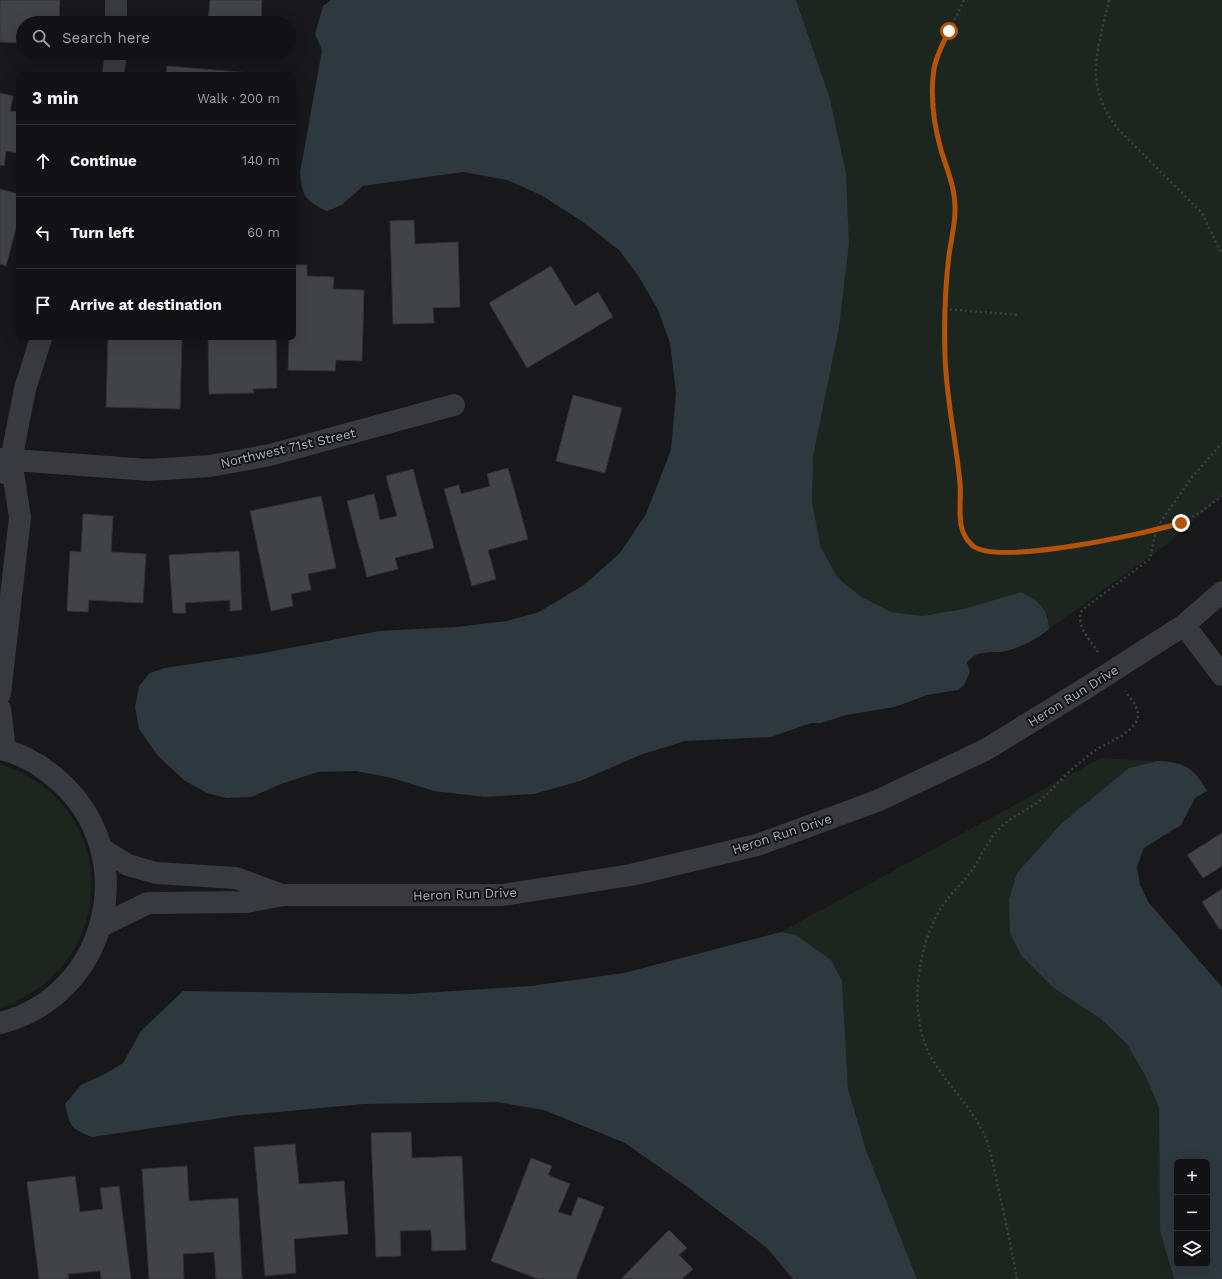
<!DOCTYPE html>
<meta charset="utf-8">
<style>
:root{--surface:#121214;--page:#1f2022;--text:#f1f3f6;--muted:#9c9ea0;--line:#313234}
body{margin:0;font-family:"Work Sans",sans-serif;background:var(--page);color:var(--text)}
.controls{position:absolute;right:12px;bottom:12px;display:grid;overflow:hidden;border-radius:6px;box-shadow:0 4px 16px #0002}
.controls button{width:36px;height:36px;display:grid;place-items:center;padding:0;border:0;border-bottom:1px solid var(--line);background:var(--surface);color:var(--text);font:20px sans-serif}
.stop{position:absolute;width:12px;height:12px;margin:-9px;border:3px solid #b45309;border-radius:50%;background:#fff}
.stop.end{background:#b45309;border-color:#fff;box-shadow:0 1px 4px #0008}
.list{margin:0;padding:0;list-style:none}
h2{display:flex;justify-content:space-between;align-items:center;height:52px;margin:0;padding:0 16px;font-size:17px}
h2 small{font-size:13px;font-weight:400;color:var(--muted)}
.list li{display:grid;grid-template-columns:26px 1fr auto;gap:12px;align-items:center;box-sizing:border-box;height:72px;padding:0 16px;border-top:1px solid var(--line)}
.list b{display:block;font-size:15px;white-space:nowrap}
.list em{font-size:13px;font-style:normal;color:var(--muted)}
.icon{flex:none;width:22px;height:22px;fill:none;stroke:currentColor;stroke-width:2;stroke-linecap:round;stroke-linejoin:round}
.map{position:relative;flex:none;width:1222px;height:1279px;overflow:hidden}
.search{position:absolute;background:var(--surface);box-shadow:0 4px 16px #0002;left:16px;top:16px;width:280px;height:44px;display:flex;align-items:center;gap:10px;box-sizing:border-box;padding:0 14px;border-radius:22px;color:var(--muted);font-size:15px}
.panel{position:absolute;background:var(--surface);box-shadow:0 4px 16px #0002;left:16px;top:72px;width:280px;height:268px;border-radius:6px}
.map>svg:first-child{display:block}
</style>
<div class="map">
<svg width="1222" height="1279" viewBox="0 0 1222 1279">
<rect width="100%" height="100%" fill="#18181a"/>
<!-- green -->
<path fill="#1d261e" d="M796,0H1222V495L1174,539L1049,629L1048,616L1021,592L963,609L923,616L891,612L860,596L838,578L821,548L812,502L813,457L839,328L849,244L846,173L830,99Z
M1101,758L1157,761L1129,768L1055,989L1101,1019L1127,1044L1146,1076L1159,1108L1160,1231L1174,1279H917L866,1150L848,1088L842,981L781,932Z
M0,764C123,804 121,966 0,1008Z"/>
<!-- water -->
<path fill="#2d383f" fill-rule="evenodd" d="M331,0H796L830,99L846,173L849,244L839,328L813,457L812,502L821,548L838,578L860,596L891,612L923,616L963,609L1021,592C1039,601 1048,608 1049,629C1037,639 1025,645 1010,650C995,655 978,647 967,663L970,672L964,685L958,690L927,695L895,707L846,715L821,723H811L771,737L685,741L640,755L580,781L534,794L485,797L434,791L392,778L356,771L318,772L281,784L251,797L227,798L207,793L185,781L158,756L139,729L135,707L139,686L150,673L164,668L258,654L379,631L456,627L507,621L539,612L584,585L620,553L646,514L671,450L676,392L670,343L658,310L639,277L619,250L583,222L541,195L507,180L463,172L363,186L342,205L327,211C305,201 302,196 300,173L322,50L315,34L323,6Z
M1157,761C1182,761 1195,768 1207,791L1195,798L1181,825L1144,848L1137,867L1140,885L1149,903L1222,987V1279H1174L1160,1231L1159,1108L1146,1077L1127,1044L1101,1019L1055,989L1021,955L1010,933L1009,900L1017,873L1062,823L1129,768ZM1177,1162H1207V1264H1177Z
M781,932L796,935L831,960L842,981L848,1088L866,1150L917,1279H793L767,1248L685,1185L625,1143L544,1110L496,1102L364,1104L234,1116L92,1137C70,1128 70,1127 65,1104L81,1085L105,1074L123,1063L141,1031L183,991L408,994L531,986L624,973Z"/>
<!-- building -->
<path fill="#424347" stroke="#323236" d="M0,0H60L59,23H23V43L0,42Z
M210,0H262L261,23H208Z
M167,66L251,73V74H166Z
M0,93L13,96L10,111L18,112V153L6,151L4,166L0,165Z
M0,189L18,194V221L6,266L0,264Z
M414,220L415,244L458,242L460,307L433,308L434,323L393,324L390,221Z
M294,265H307V276L334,277L333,289L364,290L362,361L336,360L335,371L288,370L289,338H294Z
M551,266L575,306L598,292L613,317L527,368L489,303Z
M108,338H182L180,409L106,407Z
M208,338H276L277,388L253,389L254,393L209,394Z
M573,395L622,408L605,473L556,461Z
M508,468L528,539L488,550L496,579L472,586L444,489L459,485L461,494L490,486L487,474Z
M413,469L434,548L395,558L398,569L367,577L347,501L374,494L380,520L397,516L386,476Z
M321,496L336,568L308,574L311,590L291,594L293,606L271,611L250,511Z
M83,514L113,516L111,552L146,554L143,603L89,600L88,612L67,611L70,551L81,552Z
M239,551L242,610L230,611V600L185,603L186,613H173L169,555Z
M1222,833V866L1203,878L1187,855Z
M1222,889V928L1220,930L1202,902Z
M411,1132L412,1158L462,1156L466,1250L432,1251L431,1230L400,1231L401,1256L376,1257L371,1133Z
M295,1144L299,1184L344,1181L348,1234L294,1239L296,1273L265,1276L254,1147Z
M531,1158L552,1166L548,1175L570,1184L558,1212L571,1216L578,1197L604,1207L576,1279H538L491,1261Z
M187,1166L189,1201L238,1198L242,1279H216L214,1252L183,1254L184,1279H149L142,1169Z
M75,1176L80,1212L103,1209L100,1188L119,1186L131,1279H101L100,1271L68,1274L69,1279H39L27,1182Z
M669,1230L687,1248L679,1255L693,1269L682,1279H621Z"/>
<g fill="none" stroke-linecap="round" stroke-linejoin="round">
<!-- path -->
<path stroke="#3e4146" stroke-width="2.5" stroke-dasharray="2 3" stroke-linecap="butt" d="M964,0L938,55L934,68L933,82L937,133L953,188L955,199V211L947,278L945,355L948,397L960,484V522L966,539L977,548L1000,553L1100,542L1181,523L1201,512L1222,496
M1109,0C1098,50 1083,83 1117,128L1202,213L1222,255
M945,309L1019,315
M1098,652C1090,639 1075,626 1082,610L1150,559L1156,530L1164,517L1193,476L1222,443
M1017,1279C1012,1251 1006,1223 1000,1196C995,1175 992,1152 984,1134C970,1105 945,1083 930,1055C908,1014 917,946 941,908C950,894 963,883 973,869C982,855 988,840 1000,828C1012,816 1025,812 1038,802C1050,793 1059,780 1071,770C1079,763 1087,756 1096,750C1110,741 1127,736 1136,722C1143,711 1131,700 1125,691"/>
<!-- minor -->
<path stroke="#383a3f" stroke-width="22" d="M116,23V0
M113,74L116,53
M0,459L149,470L210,466L270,455L454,405
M4,473L11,460L25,389L41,338
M1184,625L1222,675
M0,694L20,517L11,460
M0,709L5,750
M0,749C21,753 42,766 58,780C143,854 109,996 0,1023
M102,849L128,865L156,873L236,878L282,895
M101,926L148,903L247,902L283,895H502L631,875L757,845L877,801L985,750L1083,690L1184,625L1222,592"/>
</g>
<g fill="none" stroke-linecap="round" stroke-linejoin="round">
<!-- route -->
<path stroke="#b45309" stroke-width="5" d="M949,31C943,43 936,56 934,69C930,95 934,125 941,150C947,170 956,189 955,211C955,225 951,240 949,255C945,288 944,321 945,355C946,398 956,440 960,483C962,505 954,530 973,546C1000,566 1147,533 1181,523"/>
</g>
<g text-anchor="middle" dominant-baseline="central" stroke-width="4" stroke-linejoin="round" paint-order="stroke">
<!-- street labels -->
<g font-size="13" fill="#a9afbb" stroke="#131315">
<text transform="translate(288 448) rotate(-13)">Northwest 71st Street</text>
<text transform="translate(1073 696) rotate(-32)">Heron Run Drive</text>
<text transform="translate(782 834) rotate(-18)">Heron Run Drive</text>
<text transform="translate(465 894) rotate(-2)">Heron Run Drive</text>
</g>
</g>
</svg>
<div class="controls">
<button>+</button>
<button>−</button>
<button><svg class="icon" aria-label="layers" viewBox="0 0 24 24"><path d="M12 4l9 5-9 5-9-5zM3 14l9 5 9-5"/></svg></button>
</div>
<div class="stop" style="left:949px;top:31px"></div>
<div class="stop end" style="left:1181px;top:523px"></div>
<div class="search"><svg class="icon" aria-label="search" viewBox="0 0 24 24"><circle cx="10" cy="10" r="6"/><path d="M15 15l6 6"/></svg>Search here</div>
<section class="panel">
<h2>3 min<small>Walk · 200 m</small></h2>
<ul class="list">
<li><svg class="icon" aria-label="ahead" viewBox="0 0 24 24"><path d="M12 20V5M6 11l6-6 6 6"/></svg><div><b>Continue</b></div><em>140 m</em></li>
<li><svg class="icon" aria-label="left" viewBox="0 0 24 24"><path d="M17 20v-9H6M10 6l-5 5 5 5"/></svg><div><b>Turn left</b></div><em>60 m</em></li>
<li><svg class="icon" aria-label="arrive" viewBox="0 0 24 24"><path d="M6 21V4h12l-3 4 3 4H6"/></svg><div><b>Arrive at destination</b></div></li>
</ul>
</section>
</div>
